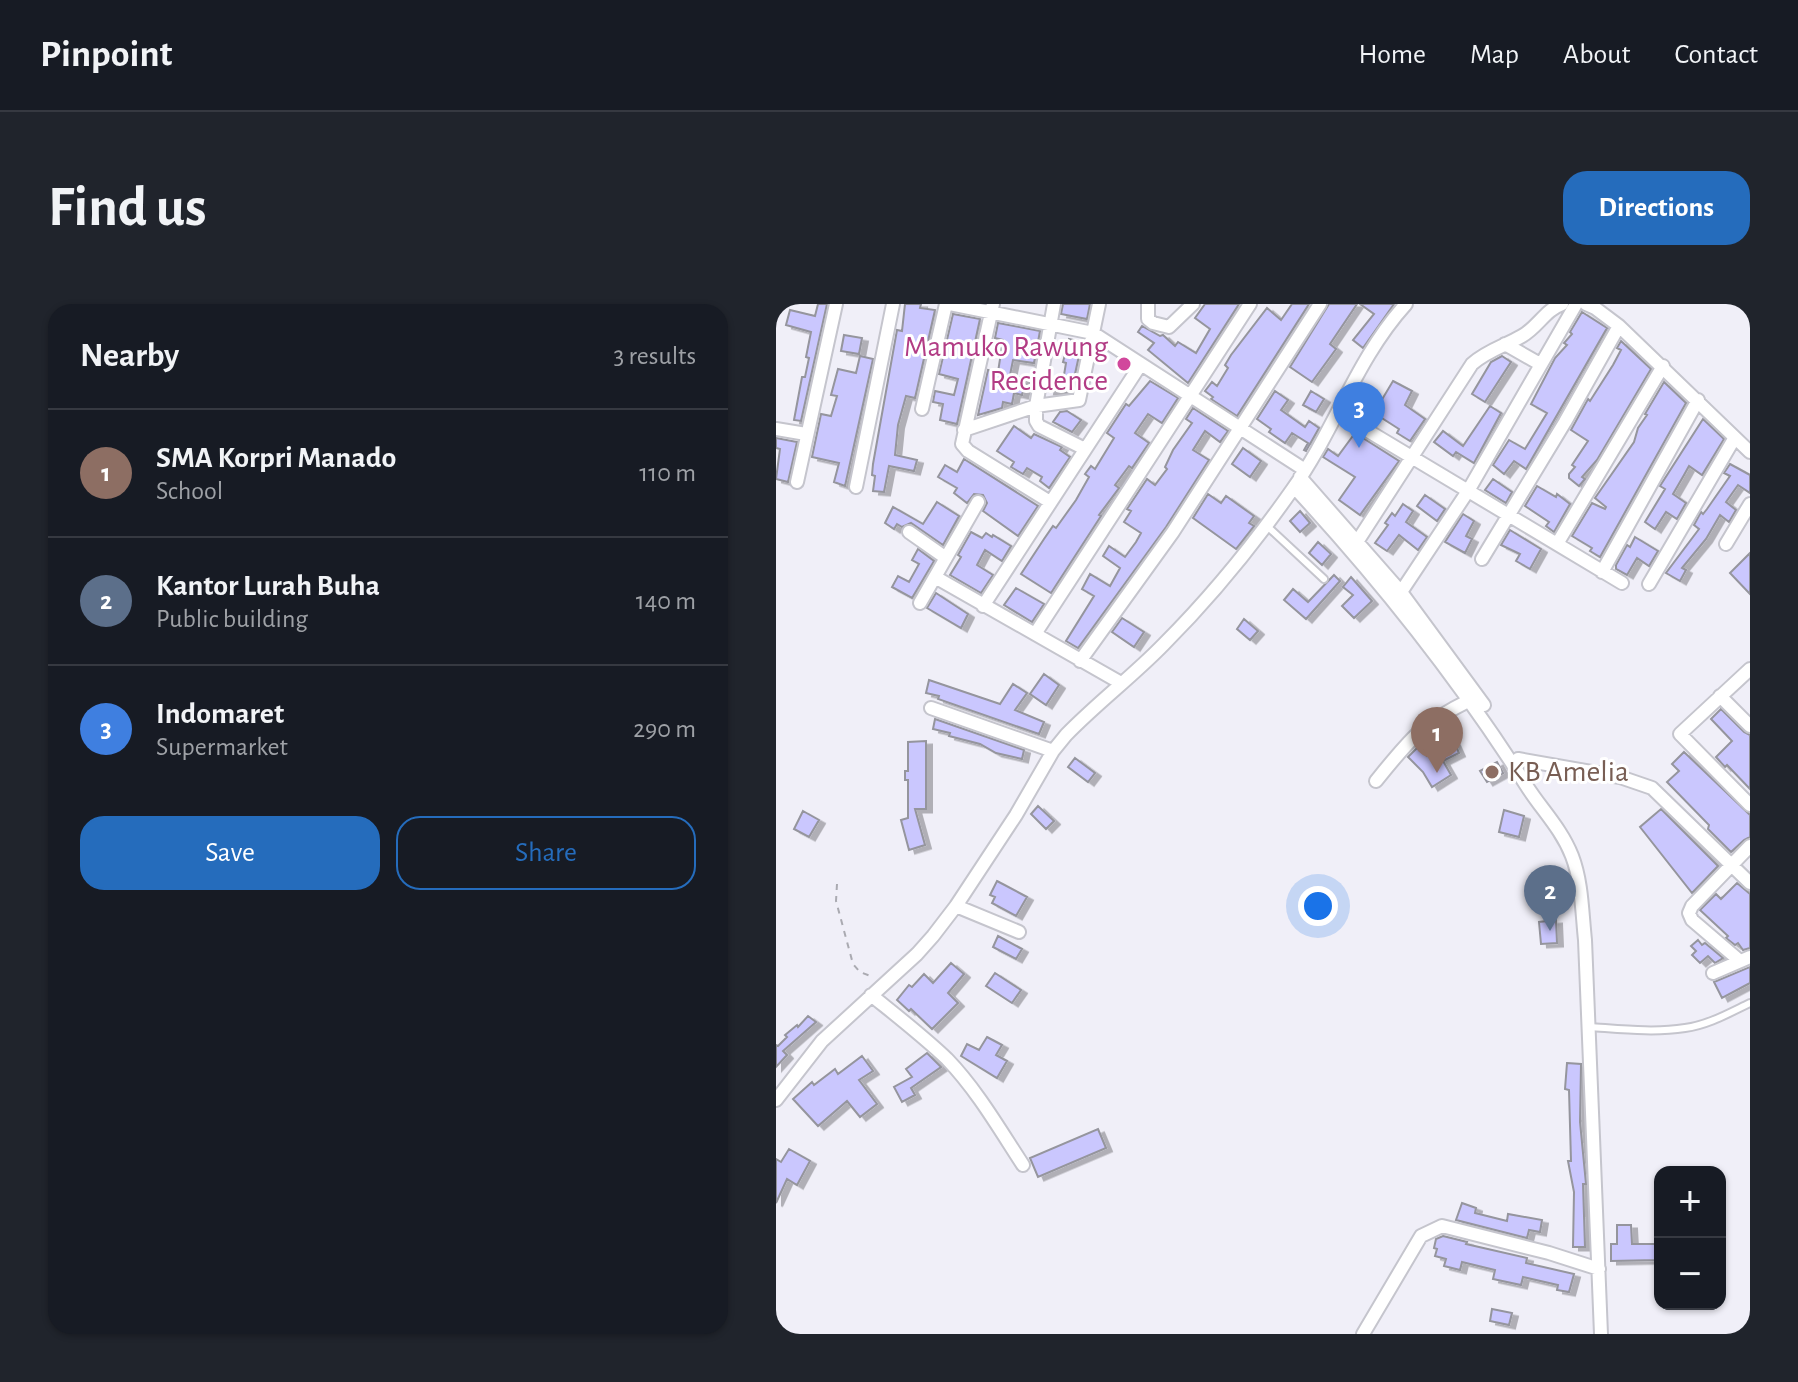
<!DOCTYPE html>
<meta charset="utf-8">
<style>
:root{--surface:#171b24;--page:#20242c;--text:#f1f3f6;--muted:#9ea1a6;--line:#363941;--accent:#256cbc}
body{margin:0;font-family:"Alegreya Sans",sans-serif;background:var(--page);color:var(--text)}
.controls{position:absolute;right:24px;bottom:24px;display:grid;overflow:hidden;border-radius:16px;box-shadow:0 2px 6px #0004}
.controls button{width:72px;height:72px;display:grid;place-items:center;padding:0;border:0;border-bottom:2px solid var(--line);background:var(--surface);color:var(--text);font:40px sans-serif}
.you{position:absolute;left:542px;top:602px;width:28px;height:28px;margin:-20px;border:6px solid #fff;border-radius:50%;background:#1a73e8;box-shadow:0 0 0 12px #1a73e833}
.badge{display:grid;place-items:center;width:52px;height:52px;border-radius:50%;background:var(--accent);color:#fff;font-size:26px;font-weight:700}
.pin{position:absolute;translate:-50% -66px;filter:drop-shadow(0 2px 4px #0008)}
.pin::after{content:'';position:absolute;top:42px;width:28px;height:24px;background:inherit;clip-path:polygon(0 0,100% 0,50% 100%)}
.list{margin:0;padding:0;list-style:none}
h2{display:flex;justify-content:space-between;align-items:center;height:104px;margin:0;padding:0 32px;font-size:34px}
h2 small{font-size:26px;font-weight:400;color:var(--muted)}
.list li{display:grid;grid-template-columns:52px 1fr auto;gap:24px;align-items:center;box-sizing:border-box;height:128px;padding:0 32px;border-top:2px solid var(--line)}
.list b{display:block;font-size:30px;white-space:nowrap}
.list p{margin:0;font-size:26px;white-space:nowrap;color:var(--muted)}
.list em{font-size:26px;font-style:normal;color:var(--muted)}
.actions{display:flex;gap:16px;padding:24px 32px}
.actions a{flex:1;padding:18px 0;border:2px solid var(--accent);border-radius:24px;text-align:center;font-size:28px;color:var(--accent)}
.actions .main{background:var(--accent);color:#fff}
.map{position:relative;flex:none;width:974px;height:1030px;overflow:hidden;border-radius:24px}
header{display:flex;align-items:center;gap:48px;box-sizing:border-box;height:112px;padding:0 40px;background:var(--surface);border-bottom:2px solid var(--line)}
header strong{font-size:38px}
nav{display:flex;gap:44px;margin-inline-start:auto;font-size:28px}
.intro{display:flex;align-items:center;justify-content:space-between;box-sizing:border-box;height:192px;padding:0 48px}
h1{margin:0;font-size:56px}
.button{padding:20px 36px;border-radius:24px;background:var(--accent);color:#fff;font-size:28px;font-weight:700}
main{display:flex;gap:48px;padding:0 48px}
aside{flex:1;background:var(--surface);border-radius:24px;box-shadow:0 2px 6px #0004}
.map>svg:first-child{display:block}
</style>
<header>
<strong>Pinpoint</strong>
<nav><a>Home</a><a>Map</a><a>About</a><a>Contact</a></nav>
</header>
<div class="intro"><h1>Find us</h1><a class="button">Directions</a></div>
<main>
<aside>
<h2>Nearby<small>3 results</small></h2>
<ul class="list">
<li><span class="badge" style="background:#8d6e63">1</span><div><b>SMA Korpri Manado</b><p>School</p></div><em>110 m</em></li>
<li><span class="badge" style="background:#5c6f8a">2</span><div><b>Kantor Lurah Buha</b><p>Public building</p></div><em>140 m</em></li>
<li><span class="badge" style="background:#3f7fe0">3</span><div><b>Indomaret</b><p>Supermarket</p></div><em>290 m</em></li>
</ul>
<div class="actions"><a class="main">Save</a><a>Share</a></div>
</aside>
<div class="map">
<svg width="974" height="1030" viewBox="0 0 974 1030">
<defs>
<filter id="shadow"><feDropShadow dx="6" dy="3.5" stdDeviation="0" flood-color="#0004"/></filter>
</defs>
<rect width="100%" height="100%" fill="#f0eff8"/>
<!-- building -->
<path fill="#cac7fe" stroke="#95959d" stroke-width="2" filter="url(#shadow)" d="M42,0H51L25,117L18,116L26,73H29L33,54L30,53L35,28L10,21L14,6L39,12Z
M129,0H145L144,4L159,6L139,94L130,92L122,121L119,151L141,156L138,167L113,162L108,188L97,187L99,172L96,171L97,160L121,26L126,27Z
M287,0H314L311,15L285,10Z
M429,0H463L412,79L372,46L378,39L362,28L366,22L384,32L387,31L399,42L402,38L420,49L434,25L419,14Z
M516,0H533L461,112L435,95L437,93L429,87L436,78L441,82L452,64L449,61L455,51L491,4L505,16Z
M553,0H581L554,40L560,45L536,78L514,63Z
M584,0H618L587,44L577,36L598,10Z
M806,8L831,24L750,165L738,157L728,170L717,161L733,136L749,145L771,109L755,100L779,54L791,41L788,39L796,30L794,28Z
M177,10L204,15L181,120L164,116L167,100L157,98L159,87L178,91L182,75L163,70Z
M222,19L264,27L258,59L237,56L234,71L250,75L246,91L238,89L236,100L227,98L226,104L202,111L212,66L222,68L227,36L219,34Z
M68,31L86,34L83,50L65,47Z
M293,35L306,38L295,88L272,87L274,75L287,77L290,59L287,58Z
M845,37L875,65L821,156L806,173L809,175L803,182L793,174V170L799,163L796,161L812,137L795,126L812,95L814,97L837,61L845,46L841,44Z
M84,52L97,55L69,182L58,178L63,159L36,153L45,110L55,112L61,92L55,91L62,65L80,69Z
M726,52L735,58L709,98L696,90L715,58Z
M374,77L402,94L386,119L372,110L359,129L373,139L356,164L353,162L339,181L343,184L323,211L325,212L275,289L245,270L268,235L277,222L280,224L300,196L313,173L309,170L315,162L319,165L330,147L338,134L331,129L350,100L353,102Z
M617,77L636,87L629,101L649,115L634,137L621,129L623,125L598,109Z
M888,78L910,99L824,253L814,247L816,244L796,232L816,199L829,205L830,203L819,194L858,138L862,124L871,111L869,110Z
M499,87L512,96L505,106L529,123L533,117L543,124L530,147L528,146L532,139L516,129L509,139L493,128L495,125L481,115Z
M535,87L548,95L540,108L527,101Z
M714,102L725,109L698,159L680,148L677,152L658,138L667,127L687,142Z
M417,104L452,127L444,138L429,127L417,146L433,156L390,223L302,344L290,337L318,292L306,285L314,270L334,282L344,264L327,252L333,242L349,253L360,238L365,229L348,218L355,207L351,205L371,175L379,181L391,165L389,163L397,146L416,119L410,115Z
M291,107L305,116L296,128L277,118L284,108Z
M927,115L948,135L926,171L913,162L908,171L897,190L910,199L901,215L890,208L879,225L869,218L889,185L884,182Z
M238,122L255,134L258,130L286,143L284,146L294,153L273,184L264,177L266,173L251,164L247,170L235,163L238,158L221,147Z
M579,129L623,157L584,211L563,196L579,173L547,153L552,145L562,152Z
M0,134L21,138L12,178L0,175L4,145L0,144Z
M467,144L485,157L474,173L456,160Z
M188,155L262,202L242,232L207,207L211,199L207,191L198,190L191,199L178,189L181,184L162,173L169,161L181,168Z
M954,160L974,171V189L962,181L950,198L960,206L953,218L944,211L930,235L906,264L910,266L904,277L890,269L923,225L918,221L925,208L927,210L931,205L954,172L948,169Z
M717,175L736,188L730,199L709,186Z
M761,182L780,193L781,190L794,200L778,228L770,222L773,218L749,202Z
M432,190L445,199L450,192L478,212L473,219L478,222L460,245L417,214Z
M649,191L669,205L661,217L641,202Z
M161,198L183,212L167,241L135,219L126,223L121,220L118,225L109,219L117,203L147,220Z
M627,200L637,207L630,218L651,233L642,246L623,231L611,247L599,239L612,221L609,219L616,209L619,212Z
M524,207L534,219L524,228L514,217Z
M687,210L698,217L690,232L696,235L689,249L669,238Z
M734,226L765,245L754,265L740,257L744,250L725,241Z
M195,228L206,234L210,229L216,233L217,231L235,242L226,257L209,246L201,261L217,271L205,289L174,271L185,253L182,251Z
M859,233L882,247L873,262L861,254L851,271L840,265V261L851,241L854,243Z
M542,238L555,250L546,261L533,249Z
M142,245L158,257L136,294L116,283L122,272L133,278L143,260L136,256Z
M974,249V290L954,269Z
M558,271L564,277L530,315L508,296L517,285L532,298Z
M575,273L596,297L578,314L566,302L577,291L567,283Z
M240,284L268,300L256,318L228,301Z
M160,289L192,310L185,324L151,304Z
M346,314L368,328L358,343L336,328Z
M468,315L482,327L474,336L461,325Z
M268,370L283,381L270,401L254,390Z
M153,376L224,400L237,380L251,389L239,406L268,418L263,430L162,395L163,392L150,389Z
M945,405L968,428L974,431V485L951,461L949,463L940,453L956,437L935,415Z
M159,415L248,446L246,455L220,449L204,440L173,432L174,429L157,425Z
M150,437V505H139L149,541L133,546L125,516L132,514V476H129V467H132V438Z
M678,438L683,449L667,457L675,471L656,483L647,468L632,453L642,443L651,452Z
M908,448L974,511V533L968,536L955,548L932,525L933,521L891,478L903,467L896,460Z
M299,454L319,469L312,478L292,463Z
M721,458L727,469L711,478L704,467Z
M262,502L278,517L270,525L255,510Z
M885,505L942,562L916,589L864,523Z
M728,506L748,512L743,533L723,528Z
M27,507L43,516L33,533L18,525Z
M221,577L251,593L240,612L216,599L219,593L214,591Z
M961,579L974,590V644L967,646L962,639L959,641L950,634L952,632L924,606L940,590L945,595Z
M780,616L781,639L765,640L763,618Z
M222,632L246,645L240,655L217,643Z
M922,636L926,641L929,639L947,654L939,659L932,652L924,659L916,651L920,647L915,642Z
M175,659L188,670L172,689L182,699L156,725L135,705L133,707L121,696L133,681L136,683L148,670L157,679Z
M974,663V679L946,694L938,678Z
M219,669L245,686L236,699L210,682Z
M32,712L40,718L7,747L11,751L0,763V741L2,742L11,733L9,731L21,721L22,723Z
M211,733L226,741L220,751L231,757L221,774L185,752L191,740L203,746Z
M151,749L165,763L135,784L139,791L126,798L118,783L136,773L130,765Z
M86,752L97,767L83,776L101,800L84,813L71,797L42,822L17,795L36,778L38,781L59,765L62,770Z
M791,759L805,760L804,818L810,880H807L809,943H797L798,888L792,857H795L793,786L789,785Z
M322,825L330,844L262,873L254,854Z
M13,845L34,857L21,881L11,875L0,899V855L5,858Z
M686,899L700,904L699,909L731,917L732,910L766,916L764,928L753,926L751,934L680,916Z
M841,921H855L856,940H880V956L835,957V940H841Z
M667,932L691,938L690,940L751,954L750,959L798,970L793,988L781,986L782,981L747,973L745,981L717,975L719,966L686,958L684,966L668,962L670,955L659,952L661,945L658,944L660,935Z
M716,1005L736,1009L733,1021L714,1017Z"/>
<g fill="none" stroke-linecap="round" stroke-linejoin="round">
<!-- lane casing -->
<g stroke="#c5c5cd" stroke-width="10">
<path id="lane" d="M490,221L548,275
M814,723C844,725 878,729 909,724C932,721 953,709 974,699"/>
</g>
<!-- street casing -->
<g stroke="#c5c5cd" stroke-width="16">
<path id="street" d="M174,0L317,29L529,166
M217,0L186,140L192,147L274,198
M278,0L260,102V117L263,122L309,145
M372,0V15L377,19L393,23L417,0
M810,0L819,4L843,22L974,148
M729,40L764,60
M146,105L170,0
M562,109L846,279
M0,125L30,130
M188,126L260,102L303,96L323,0
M524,173L625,288L708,401
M21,178L60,0
M80,183L117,0
M518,183C604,276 682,374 750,481C765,505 785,524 796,552C806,578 806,608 809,636L825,1030
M133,228L170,254
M581,238L696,60C712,46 729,42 746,32C762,23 769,6 786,0
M781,240L887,62
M950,240L974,200
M706,255L789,118L843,22
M826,268L922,96
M159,273L345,379
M873,280L958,135
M625,288L692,187L800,0
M144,299L202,198
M207,302L365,60
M259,330L474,0
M304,357L397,228L544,0
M974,365L904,430L974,501
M944,392L974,422
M155,404L277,447
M742,455L844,473L876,484L974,579
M600,477C634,435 645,420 694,396
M180,602L243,628
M964,657L916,616L913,609L916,602L974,542
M937,669L974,653
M95,691C121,712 147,732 171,755C201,786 224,826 247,861
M0,796L46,737L141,650L157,632L180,602L240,511L277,447L290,431C321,399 357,372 388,340C435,293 478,240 516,186C559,126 580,55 630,0
M587,1030L645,932L666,922L773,949L823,965"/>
</g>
<!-- path -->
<path stroke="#aaaab1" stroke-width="2" stroke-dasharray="6 6" stroke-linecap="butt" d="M61,580L60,597L77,660L84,668L97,673"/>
<!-- lane -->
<use href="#lane" stroke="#fff" stroke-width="6"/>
<!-- street -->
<use href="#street" stroke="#fff" stroke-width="12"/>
</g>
<!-- markers -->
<circle fill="#d1479c" stroke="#fff" stroke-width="3" cx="348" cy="60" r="8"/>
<circle fill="#8d6e63" stroke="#fff" stroke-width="3" cx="716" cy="468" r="8"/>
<g text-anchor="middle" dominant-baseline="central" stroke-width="6" stroke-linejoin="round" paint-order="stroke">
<!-- hotel labels -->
<g font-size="30" fill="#b23c85" stroke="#fff" text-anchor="end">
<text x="332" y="43">Mamuko Rawung<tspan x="332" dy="34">Recidence</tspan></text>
</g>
<!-- education labels -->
<g font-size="30" fill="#785e54" stroke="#fff" text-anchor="start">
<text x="732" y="468">KB Amelia</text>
</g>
</g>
</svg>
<div class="controls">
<button>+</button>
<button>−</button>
</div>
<div class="you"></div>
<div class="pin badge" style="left:661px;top:469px;background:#8d6e63">1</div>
<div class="pin badge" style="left:774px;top:627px;background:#5c6f8a">2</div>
<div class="pin badge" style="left:583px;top:144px;background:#3f7fe0">3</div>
</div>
</main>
